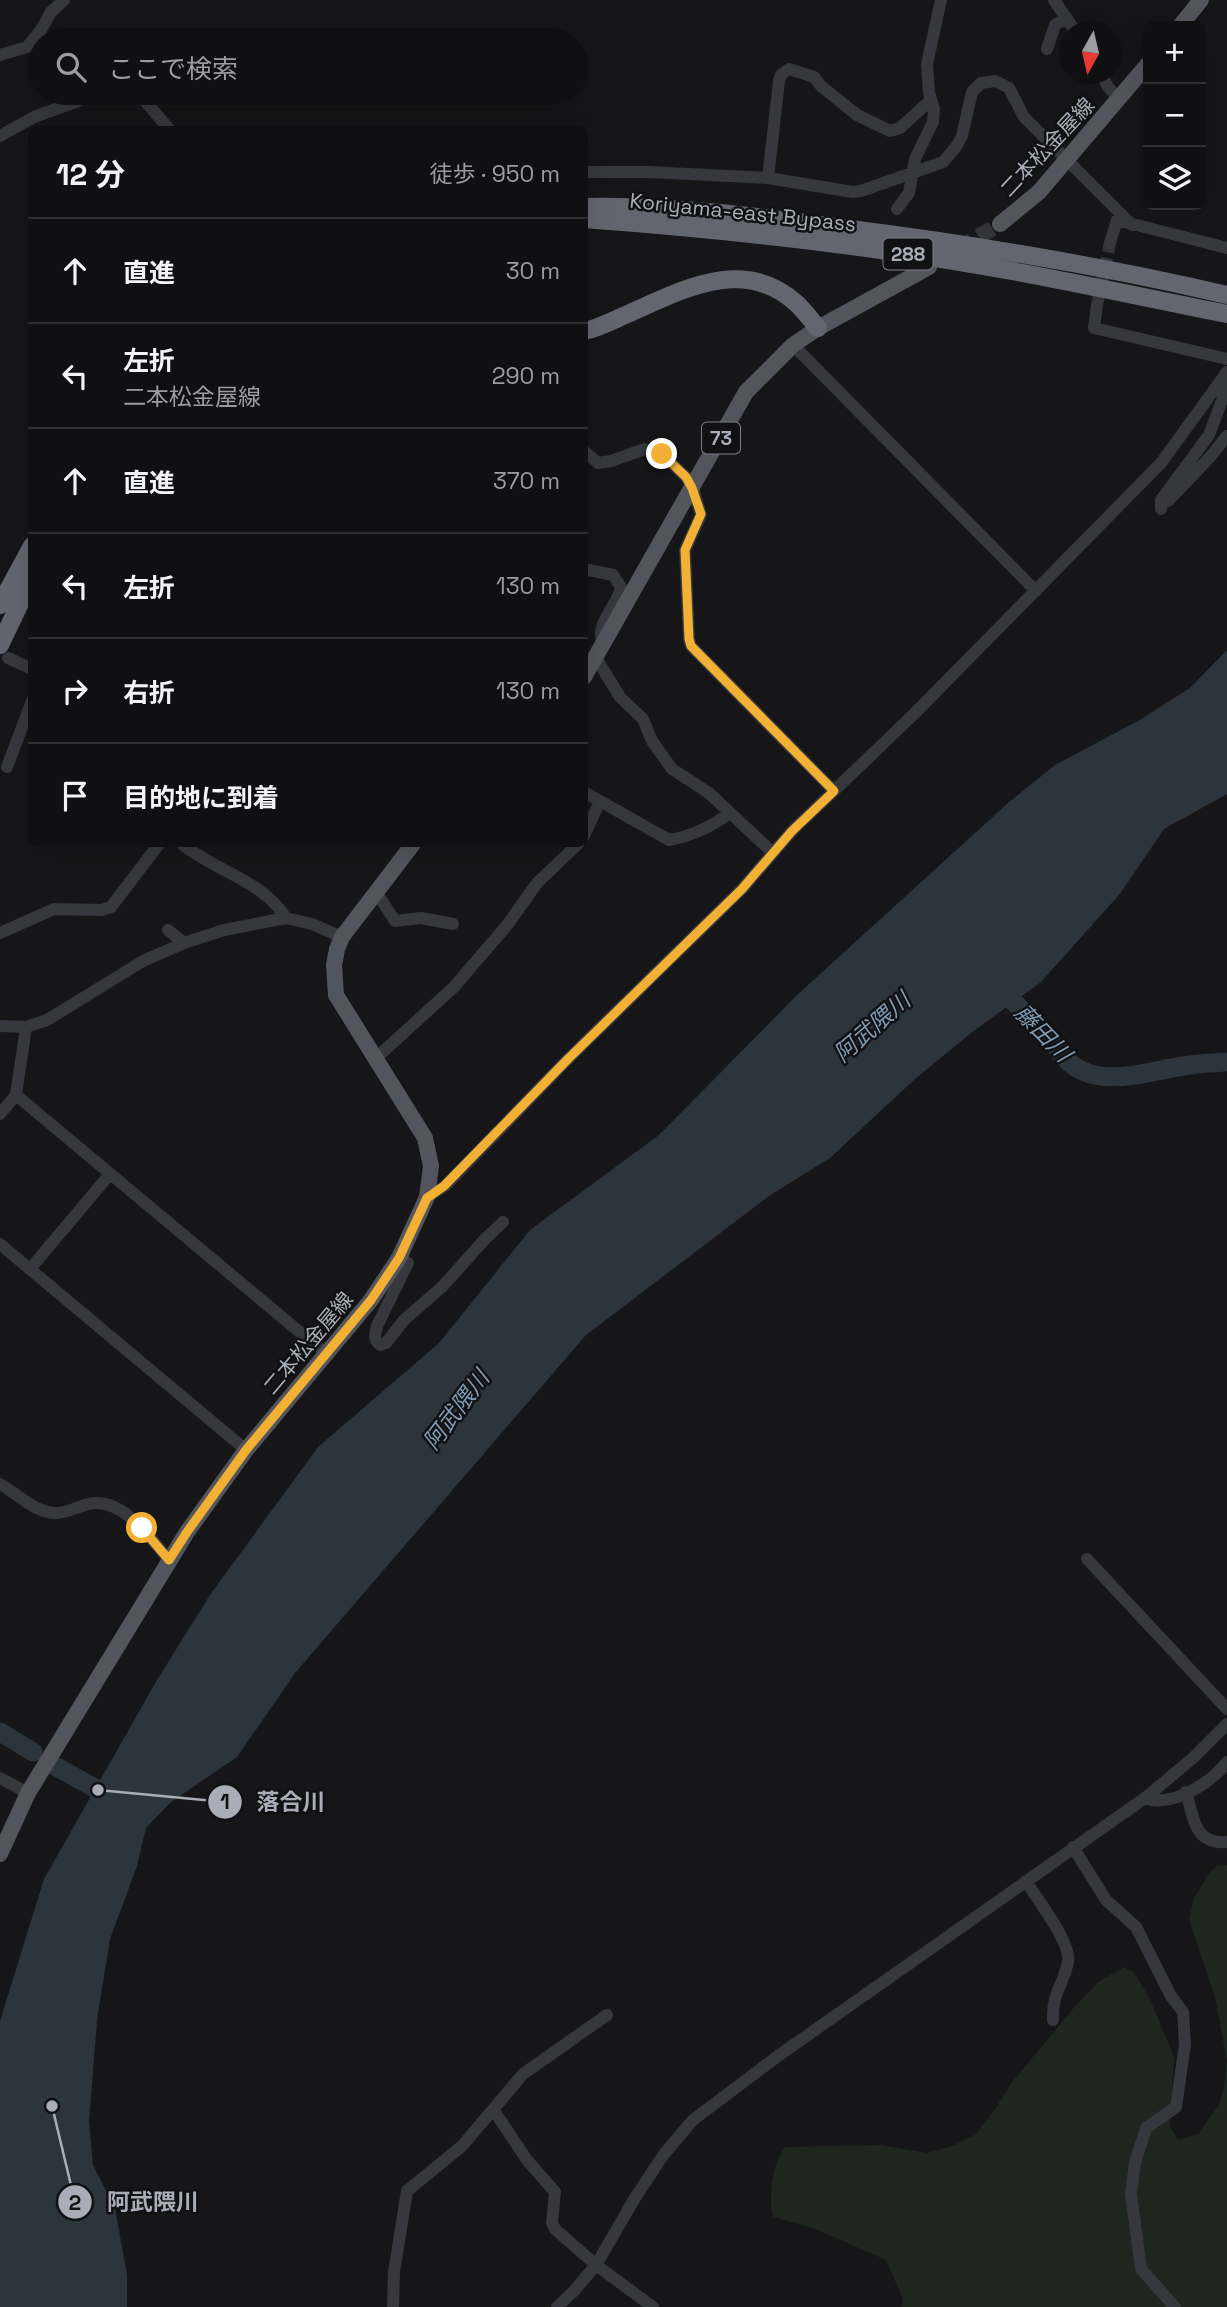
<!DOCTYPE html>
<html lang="ja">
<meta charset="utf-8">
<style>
:root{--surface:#101012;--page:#19191b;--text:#f1f3f6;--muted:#9c9d9f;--line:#303032}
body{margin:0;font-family:"Space Grotesk","Noto Sans JP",sans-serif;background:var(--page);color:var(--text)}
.controls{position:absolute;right:21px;top:21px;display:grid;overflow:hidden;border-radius:10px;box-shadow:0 7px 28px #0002}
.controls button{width:63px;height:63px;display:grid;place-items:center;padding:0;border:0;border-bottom:2px solid var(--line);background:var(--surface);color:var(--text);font:35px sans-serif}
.compass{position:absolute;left:1059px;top:21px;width:63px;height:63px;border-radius:50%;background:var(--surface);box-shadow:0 7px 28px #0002;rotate:188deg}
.stop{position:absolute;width:21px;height:21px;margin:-16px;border:5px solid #f2b134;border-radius:50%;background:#fff}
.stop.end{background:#f2b134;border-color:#fff;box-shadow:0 2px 7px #0008}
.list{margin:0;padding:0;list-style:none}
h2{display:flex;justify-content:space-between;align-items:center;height:91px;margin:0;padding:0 28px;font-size:30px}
h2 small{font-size:23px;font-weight:400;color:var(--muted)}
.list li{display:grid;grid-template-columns:46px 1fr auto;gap:21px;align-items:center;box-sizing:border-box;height:105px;padding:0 28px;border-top:2px solid var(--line)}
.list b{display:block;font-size:26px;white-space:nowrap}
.list p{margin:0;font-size:23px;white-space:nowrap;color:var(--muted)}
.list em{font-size:23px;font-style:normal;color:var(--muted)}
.icon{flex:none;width:38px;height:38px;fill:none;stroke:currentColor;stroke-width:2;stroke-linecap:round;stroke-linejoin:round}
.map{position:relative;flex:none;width:1227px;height:2307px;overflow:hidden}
.search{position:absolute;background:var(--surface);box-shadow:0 7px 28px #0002;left:28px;top:28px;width:560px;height:77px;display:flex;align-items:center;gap:18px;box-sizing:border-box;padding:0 24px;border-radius:38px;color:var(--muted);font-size:26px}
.panel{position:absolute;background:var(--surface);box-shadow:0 7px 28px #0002;left:28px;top:126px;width:560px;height:721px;border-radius:10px}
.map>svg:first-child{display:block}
</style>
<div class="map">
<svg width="1227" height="2307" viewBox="0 0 1227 2307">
<rect width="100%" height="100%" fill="#161618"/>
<!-- green -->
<path fill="#1e261f" d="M1227,1865V2307H901L903,2299L886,2260L813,2228L773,2217C768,2196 772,2164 785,2147L881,2145L927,2153L952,2146L975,2135L995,2109L1013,2081L1071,2011L1098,1982L1124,1967L1134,1972L1150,1999L1174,2057L1170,2127L1178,2140L1198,2134L1220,2103L1224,2087L1227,2062L1215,1997L1189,1920L1194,1898L1210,1872L1217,1866Z"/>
<!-- water -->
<path fill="#2c353c" d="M1227,650V794L1164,829L1119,895L1041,982L971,1033L915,1079L830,1158L769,1196L586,1335L295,1673L237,1757L171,1802L146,1828L137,1866L110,1939L97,2020L89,2121L93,2165L115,2208L127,2275V2307H0V2021L44,1879L157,1680L210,1595L318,1447L439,1343L530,1230L659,1135L797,995L1008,803L1055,765L1138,721L1190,688Z"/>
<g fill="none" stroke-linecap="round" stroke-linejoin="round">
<!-- river -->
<path stroke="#2c353c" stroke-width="19" d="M997,984L1055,1045C1084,1095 1139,1073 1183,1066C1198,1063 1213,1063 1227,1062
M0,1732L33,1752
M55,1766L118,1801"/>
<!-- minor-tunnel -->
<path stroke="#333438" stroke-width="12" stroke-dasharray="12 6" stroke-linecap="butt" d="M1097,305L1110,243"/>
<!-- major-tunnel -->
<path stroke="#333438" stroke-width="16" stroke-dasharray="16 8" stroke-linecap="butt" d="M958,249L1000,224"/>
<!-- minor -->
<path stroke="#37383d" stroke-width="12" d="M1054,0L1076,32
M1047,49L1055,25L1067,18
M0,55L27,47L41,30L51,12L64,0
M1101,74L1108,87L1119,99
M138,93L170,130
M0,136L34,117L78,101L89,93
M584,172H648L768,178L853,192L861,191L943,162L956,147L962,136L972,92L981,83L995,81L1009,88L1024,117L1132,225
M768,178L779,81L781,75L789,69L814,77L821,86L857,115L890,131L900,128L931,100
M897,209L909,193L915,159L933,122L934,109L929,93L927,64L941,0
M1110,243L1117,220L1227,248
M1097,305L1094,328L1227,359
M793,345L1036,591
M584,451L598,463L611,461L645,449L662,454L686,477L693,488L701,515L685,550L689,639L691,646L834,791
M1168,501L1210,457L1227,436
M1161,509V500L1209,435L1227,387
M584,569L613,575L621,587C619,605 592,626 604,644
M8,658L32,669
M596,658L620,697L643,719L652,741L672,769L709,793L773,853
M7,767L32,701
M584,792L669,840C692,836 711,827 730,813
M584,836L600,801
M182,844C215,871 262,880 286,918
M376,892L395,921L421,918L453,924
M168,930L184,943
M0,933L54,909L102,910L111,907L159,844
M0,1026L26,1027L47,1020L143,961L184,943L224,930L286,918L312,924L342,937
M375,1059L454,987L508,924L537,883L578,844
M16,1095L326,1354
M0,1114L16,1095L26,1027
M427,1197L445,1186L568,1059L742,889L792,831L915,713L1161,463L1227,372
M0,1244L246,1450
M399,1258L408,1263L377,1326C375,1334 373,1339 380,1345L386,1343L404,1320L442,1287L485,1239L503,1222
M30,1269L110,1174
M0,1484C17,1493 36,1514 57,1513C70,1513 81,1504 94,1503C126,1501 151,1539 169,1560
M1087,1559L1227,1709
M0,1778L28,1793
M1186,1792C1194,1818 1194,1845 1227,1842
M1145,1798C1172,1808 1211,1783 1227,1762
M1073,1847L1106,1900L1136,1927L1171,1996L1183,2012L1185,2044L1176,2107L1146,2128L1135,2163L1131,2194L1141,2269L1175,2307
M1026,1881C1036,1898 1072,1943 1068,1962C1063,1986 1052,1992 1053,2020
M493,2109L527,2160L555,2192L552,2223L555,2229L596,2265L653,2307
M393,2307L394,2272L407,2191L462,2146L523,2074L607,2015
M557,2307L574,2291L596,2265L635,2198L664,2154L693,2120L778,2056L1145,1798L1193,1758L1227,1724"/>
<!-- major -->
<path stroke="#53555c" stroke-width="16" d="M1180,26L1201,0
M1000,224L1039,192L1148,64
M584,677L746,392L793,345L818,328L929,267
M0,1854L28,1793L187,1532L246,1450L371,1300L399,1258L427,1197L431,1166L425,1138L336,995L334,965L337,949L342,937L413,844"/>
<!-- highway -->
<path stroke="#63666e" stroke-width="18" d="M584,207C673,205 762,217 850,229C976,245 1103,266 1227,295
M584,219C692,227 801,238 908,254C1015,269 1121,293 1227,314
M584,331C600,328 615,319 630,313C684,289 744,256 796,303C804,310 811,320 818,328
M0,605L32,546
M0,645L32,578"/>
</g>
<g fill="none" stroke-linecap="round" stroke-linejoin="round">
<!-- route -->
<path stroke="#f2b134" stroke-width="9" d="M142,1528L169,1560L187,1532L246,1450L371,1300L399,1258L427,1198L444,1186L568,1059L742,889L792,831L834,791L691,646L689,639L685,550L701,514L692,488L686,477L662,454"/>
</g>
<g text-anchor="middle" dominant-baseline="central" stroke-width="5" stroke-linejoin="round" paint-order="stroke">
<!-- shield labels -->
<g fill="#111113" stroke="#7b7e86" stroke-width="2">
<rect x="883.5" y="238.5" width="49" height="31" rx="5"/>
<rect x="702" y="422.5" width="38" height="31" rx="5"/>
</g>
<g font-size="19" font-weight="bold" fill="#a8adb8">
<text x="908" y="254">288</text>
<text x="721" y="438">73</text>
</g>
<!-- street labels -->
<g font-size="21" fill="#a8adb8" stroke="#111113">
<text transform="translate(1047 147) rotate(-47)">二本松金屋線</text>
<text transform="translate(743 212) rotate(6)">Koriyama-east Bypass</text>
<text transform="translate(308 1343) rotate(-50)">二本松金屋線</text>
</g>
<!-- water labels -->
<g font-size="23" font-style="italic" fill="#7f9bb3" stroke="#111113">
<text transform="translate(872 1027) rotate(-41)">阿武隈川</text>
<text transform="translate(1043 1033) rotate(46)">藤田川</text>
<text transform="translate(456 1410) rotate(-53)">阿武隈川</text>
</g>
</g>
<!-- callouts -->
<path fill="none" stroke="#a8adb8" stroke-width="2.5" d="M98 1790L225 1802M52 2106L75 2202"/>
<g fill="#a8adb8" stroke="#111113" stroke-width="2.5">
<circle cx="98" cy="1790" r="7"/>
<circle cx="52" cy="2106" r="7"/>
<circle cx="225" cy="1802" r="18"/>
<circle cx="75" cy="2202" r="18"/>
</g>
<g font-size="21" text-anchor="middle" font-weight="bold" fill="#111">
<text x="225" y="1809">1</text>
<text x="75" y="2210">2</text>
</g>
<g font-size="23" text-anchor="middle" font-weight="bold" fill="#a8adb8" stroke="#111113" stroke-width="5" stroke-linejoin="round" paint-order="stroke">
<text x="291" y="1810">落合川</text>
<text x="153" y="2210">阿武隈川</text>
</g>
</svg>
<div class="controls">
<button>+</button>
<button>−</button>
<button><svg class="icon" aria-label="layers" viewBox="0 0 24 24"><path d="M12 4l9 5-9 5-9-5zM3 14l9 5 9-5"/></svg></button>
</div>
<svg class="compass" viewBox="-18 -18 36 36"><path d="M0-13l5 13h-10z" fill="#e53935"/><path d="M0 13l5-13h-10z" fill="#9c9d9f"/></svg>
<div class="stop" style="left:142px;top:1528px"></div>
<div class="stop end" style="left:662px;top:454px"></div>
<div class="search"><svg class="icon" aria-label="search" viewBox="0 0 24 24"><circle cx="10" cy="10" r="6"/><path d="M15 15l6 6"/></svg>ここで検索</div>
<section class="panel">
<h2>12 分<small>徒歩 · 950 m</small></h2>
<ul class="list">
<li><svg class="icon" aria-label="ahead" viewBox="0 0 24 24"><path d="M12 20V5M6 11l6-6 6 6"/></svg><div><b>直進</b></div><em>30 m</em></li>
<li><svg class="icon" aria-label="left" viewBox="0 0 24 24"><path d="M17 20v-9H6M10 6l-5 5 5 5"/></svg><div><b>左折</b><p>二本松金屋線</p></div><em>290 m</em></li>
<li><svg class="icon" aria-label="ahead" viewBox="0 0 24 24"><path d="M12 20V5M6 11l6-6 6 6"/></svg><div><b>直進</b></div><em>370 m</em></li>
<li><svg class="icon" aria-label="left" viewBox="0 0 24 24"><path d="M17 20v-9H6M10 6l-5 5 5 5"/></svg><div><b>左折</b></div><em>130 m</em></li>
<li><svg class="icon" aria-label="right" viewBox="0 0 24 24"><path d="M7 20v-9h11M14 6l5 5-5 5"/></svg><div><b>右折</b></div><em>130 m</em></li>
<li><svg class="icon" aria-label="arrive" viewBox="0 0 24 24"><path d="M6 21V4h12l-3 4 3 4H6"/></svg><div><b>目的地に到着</b></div></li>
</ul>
</section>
</div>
